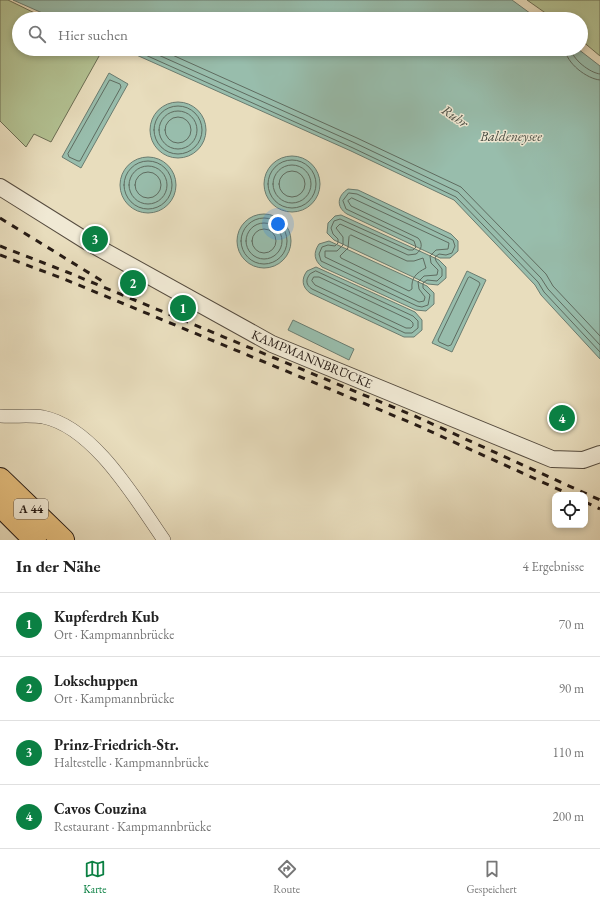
<!DOCTYPE html>
<html lang="de">
<meta charset="utf-8">
<style>
:root{--surface:#fff;--page:#f6f6f6;--text:#222;--muted:#767676;--line:#e0e0e0;--accent:#0b8043}
body{margin:0;font-family:"EB Garamond",serif;background:var(--page);color:var(--text)}
.controls{position:absolute;right:12px;bottom:12px;display:grid;overflow:hidden;border-radius:8px;box-shadow:0 2px 6px #0003}
.controls button{width:36px;height:36px;display:grid;place-items:center;padding:0;border:0;border-bottom:1px solid var(--line);background:var(--surface);color:var(--text);font:20px sans-serif}
.you{position:absolute;left:278px;top:224px;width:14px;height:14px;margin:-10px;border:3px solid #fff;border-radius:50%;background:#1a73e8;box-shadow:0 0 0 6px #1a73e833}
.badge{display:grid;place-items:center;width:26px;height:26px;border-radius:50%;background:var(--accent);color:#fff;font-size:13px;font-weight:700}
.pin{position:absolute;translate:-50% -50%;border:2px solid #fff;box-shadow:0 1px 4px #0006}
.list{margin:0;padding:0;list-style:none}
h2{display:flex;justify-content:space-between;align-items:center;height:52px;margin:0;padding:0 16px;font-size:17px}
h2 small{font-size:13px;font-weight:400;color:var(--muted)}
.list li{display:grid;grid-template-columns:26px 1fr auto;gap:12px;align-items:center;box-sizing:border-box;height:64px;padding:0 16px;border-top:1px solid var(--line)}
.list b{display:block;font-size:15px;white-space:nowrap}
.list p{margin:0;font-size:13px;white-space:nowrap;color:var(--muted)}
.list em{font-size:13px;font-style:normal;color:var(--muted)}
.icon{flex:none;width:22px;height:22px;fill:none;stroke:currentColor;stroke-width:2;stroke-linecap:round;stroke-linejoin:round}
.map{position:relative;flex:none;width:600px;height:540px;overflow:hidden}
.search{position:absolute;background:var(--surface);box-shadow:0 2px 6px #0003;left:12px;right:12px;top:12px;height:44px;display:flex;align-items:center;gap:10px;box-sizing:border-box;padding:0 14px;border-radius:22px;color:var(--muted);font-size:15px}
.sheet{height:308px;background:var(--surface)}
nav{display:flex;justify-content:space-around;align-items:center;box-sizing:border-box;height:56px;border-top:1px solid var(--line);background:var(--surface);font-size:11px;color:var(--muted)}
nav a{display:grid;justify-items:center;gap:2px}
nav .on{color:var(--accent)}
.map>svg:first-child{display:block}
</style>
<div class="map">
<svg width="600" height="540" viewBox="0 0 600 540">
<rect width="100%" height="100%" fill="#e8ddbd"/>
<filter id="stains"><feTurbulence type="fractalNoise" baseFrequency=".005" numOctaves="4"/><feColorMatrix values="0 0 0 0 .2 0 0 0 0 .09 0 0 0 0 .02 0 0 0 .5 -.17"/></filter>
<radialGradient id="worn" r=".72"><stop offset=".6" stop-color="#630" stop-opacity="0"/><stop offset="1" stop-color="#630" stop-opacity=".3"/></radialGradient>
<!-- green -->
<path fill="#b3c293" stroke="#6c6e54" d="M0,0H8L47,19H19V49H103L51,142L34,134L26,147L0,121Z
M527,0H600V56L581,40V19H554Z"/>
<!-- water -->
<path fill="#98bdac" stroke="#6a7c70" d="M13,0H512L538,19H56Z
M123,49H578L600,66V359L541,295L535,285L454,200L351,151Z
M109,73L128,84L81,168L62,157Z
M150 130a28 28 0 1 1 56 0a28 28 0 1 1-56 0Z
M264 184a28 28 0 1 1 56 0a28 28 0 1 1-56 0Z
M120 185a28 28 0 1 1 56 0a28 28 0 1 1-56 0Z
M348,189L358,190L451,234L458,241V251L450,258H440L347,214C336,207 337,196 348,189Z
M237 241a27 27 0 1 1 54 0a27 27 0 1 1-54 0Z
M341,215L439,260L446,267V278L438,285L428,284L334,240L327,233L328,223L335,216Z
M329,241L427,286L434,293V304L426,311L416,310L322,267C314,260 313,253 319,244Z
M316,267L415,312L422,320V330L414,337H404L310,293C302,287 301,279 307,271Z
M467,271L486,280L452,352L432,343Z
M293,320L354,349L349,360L288,330Z"/>
<g fill="none" stroke-linecap="round" stroke-linejoin="round">
<!-- shore -->
<path stroke="#5f6c60" stroke-width="1" d="M132,49L353,148L456,197L538,282L544,292L600,352
M145,49L355,143L458,192L541,278L548,289L600,345
M159,49L357,138L461,187L546,274L553,286L600,336
M565,49C566,63 587,79 600,80
M571,49C572,59 590,73 600,74
M110,80L120,84L121,87L80,161H78L69,157L68,154Z
M154 130a24 24 0 1 1 48 0a24 24 0 1 1-48 0Z
M159 130a19 19 0 1 1 38 0a19 19 0 1 1-38 0Z
M165 130a13 13 0 1 1 26 0a13 13 0 1 1-26 0Z
M268 184a24 24 0 1 1 48 0a24 24 0 1 1-48 0Z
M124 185a24 24 0 1 1 48 0a24 24 0 1 1-48 0Z
M273 184a19 19 0 1 1 38 0a19 19 0 1 1-38 0Z
M129 185a19 19 0 1 1 38 0a19 19 0 1 1-38 0Z
M279 184a13 13 0 1 1 26 0a13 13 0 1 1-26 0Z
M135 185a13 13 0 1 1 26 0a13 13 0 1 1-26 0Z
M349,193L357,194L453,240L455,246L452,253L446,255L439,254L435,257L436,261L442,269V276L437,281L427,280L423,283V288L430,295L428,305L422,307L417,306L321,261L319,254L322,247L328,245L335,246L338,243V239L333,234L331,228L334,221L340,219L409,250H413L416,247L414,241L346,209L343,201Z
M352,198L449,243L448,249L436,250L430,256L431,263L438,270L437,275L424,276L418,282L419,289L425,297L424,301L419,302L325,257V251H337L343,245V237L336,228L340,224L408,255L416,254C422,250 423,243 418,238L351,206L348,201Z
M241 241a23 23 0 1 1 46 0a23 23 0 1 1-46 0Z
M246 241a18 18 0 1 1 36 0a18 18 0 1 1-36 0Z
M252 241a12 12 0 1 1 24 0a12 12 0 1 1-24 0Z
M351,235L407,261H414L423,258L426,268C416,273 411,278 412,289L409,291L341,258L340,256L348,248L349,237Z
M316,271L413,316L418,321V328L412,333H405L312,289C306,285 305,280 310,274Z
M314,277H319L410,320L413,323V326L411,328H406L315,285L312,281Z
M470,277L479,282L480,284L451,345L448,346L439,342L438,340L468,278Z"/>
<!-- minor casing -->
<g stroke="#564c3f" stroke-width="14">
<path id="minor" d="M0,416C14,417 30,415 43,417C94,427 136,500 164,540"/>
</g>
<!-- tertiary casing -->
<g stroke="#564c3f" stroke-width="18">
<path id="tertiary" d="M0,187L88,242L272,344L552,459L583,460L600,454"/>
</g>
<!-- motorway casing -->
<g stroke="#261b15" stroke-width="24">
<path id="motorway" d="M0,479L63,540
M0,505L35,540"/>
</g>
<!-- minor -->
<use href="#minor" stroke="#f0e9d4" stroke-width="13"/>
<!-- tertiary -->
<use href="#tertiary" stroke="#f0e9d4" stroke-width="16"/>
<!-- motorway -->
<use href="#motorway" stroke="#e4be7e" stroke-width="22"/>
<!-- rail -->
<path stroke="#261b15" stroke-width="3" stroke-dasharray="7 7" stroke-linecap="butt" d="M0,218L107,284
M0,246L67,272L417,417L600,500
M0,255L64,279L414,424L571,495
M585,502L600,509"/>
</g>
<g text-anchor="middle" dominant-baseline="central" stroke-width="3" stroke-linejoin="round" paint-order="stroke">
<!-- shield labels -->
<rect fill="#f0e9d4" stroke="#63594e" stroke-width="1" x="14" y="499" width="34" height="20" rx="3"/>
<g font-size="12" font-weight="bold" fill="#261b15">
<text x="31" y="509">A 44</text>
</g>
<!-- street labels -->
<g font-size="13" fill="#261b15" stroke="#f0e9d4">
<text transform="translate(312 359) rotate(23)">KAMPMANNBRÜCKE</text>
</g>
<!-- water labels -->
<g font-size="14" font-style="italic" fill="#484c42" stroke="#f0e9d4">
<text transform="translate(455 116) rotate(35)">Ruhr</text>
<text x="511" y="136">Baldeneysee</text>
</g>
</g>
<rect width="100%" height="100%" filter="url(#stains)"/>
<rect width="100%" height="100%" fill="url(#worn)"/>
</svg>
<div class="controls">
<button><svg class="icon" aria-label="locate" viewBox="0 0 24 24"><circle cx="12" cy="12" r="6"/><path d="M12 2v4M12 18v4M2 12h4M18 12h4"/></svg></button>
</div>
<div class="you"></div>
<div class="pin badge" style="left:183px;top:308px">1</div>
<div class="pin badge" style="left:133px;top:283px">2</div>
<div class="pin badge" style="left:95px;top:239px">3</div>
<div class="pin badge" style="left:562px;top:418px">4</div>
<div class="search"><svg class="icon" aria-label="search" viewBox="0 0 24 24"><circle cx="10" cy="10" r="6"/><path d="M15 15l6 6"/></svg>Hier suchen</div>
</div>
<section class="sheet">
<h2>In der Nähe<small>4 Ergebnisse</small></h2>
<ul class="list">
<li><span class="badge">1</span><div><b>Kupferdreh Kub</b><p>Ort · Kampmannbrücke</p></div><em>70 m</em></li>
<li><span class="badge">2</span><div><b>Lokschuppen</b><p>Ort · Kampmannbrücke</p></div><em>90 m</em></li>
<li><span class="badge">3</span><div><b>Prinz-Friedrich-Str.</b><p>Haltestelle · Kampmannbrücke</p></div><em>110 m</em></li>
<li><span class="badge">4</span><div><b>Cavos Couzina</b><p>Restaurant · Kampmannbrücke</p></div><em>200 m</em></li>
</ul>
</section>
<nav>
<a class="on"><svg class="icon" aria-label="map" viewBox="0 0 24 24"><path d="M3 6l6-2 6 2 6-2v14l-6 2-6-2-6 2zM9 4v14M15 6v14"/></svg>Karte</a>
<a><svg class="icon" aria-label="directions" viewBox="0 0 24 24"><path d="M12 3l9 9-9 9-9-9zM9 14v-3h6M13 9l2 2-2 2"/></svg>Route</a>
<a><svg class="icon" aria-label="saved" viewBox="0 0 24 24"><path d="M7 4h10v16l-5-4-5 4z"/></svg>Gespeichert</a>
</nav>
